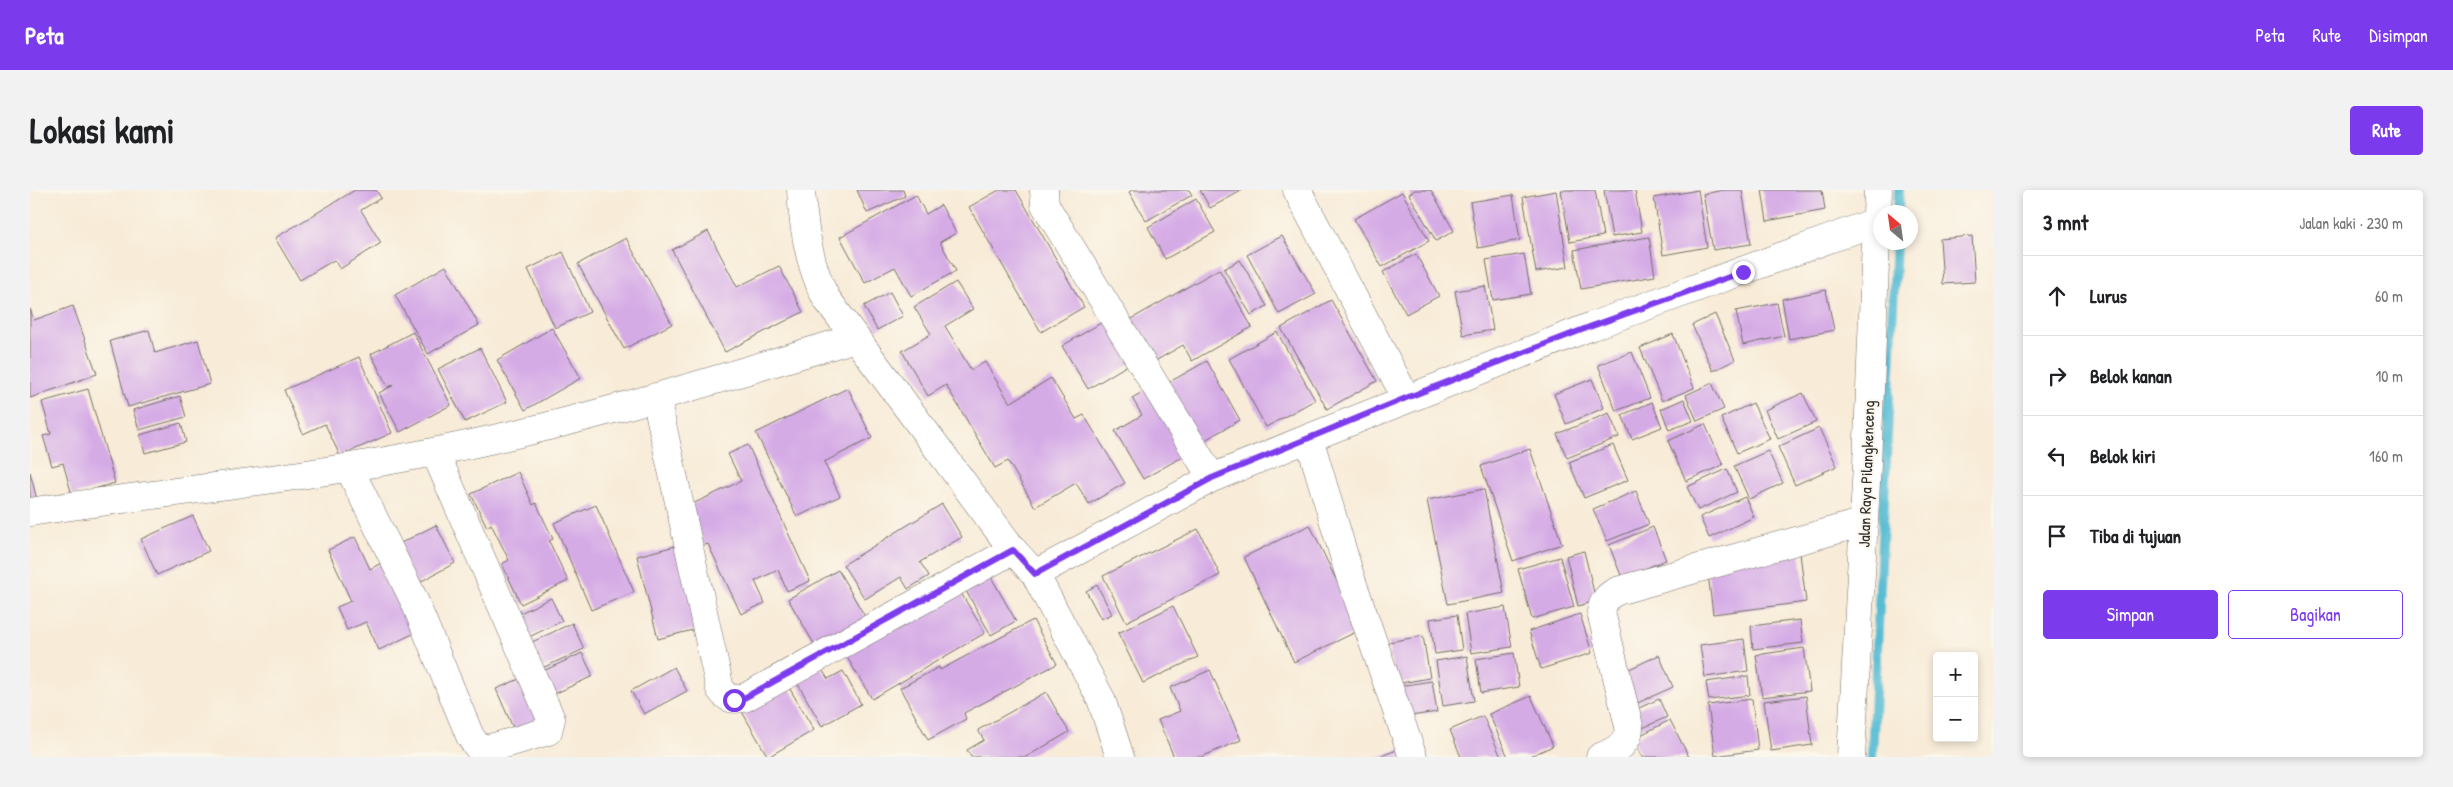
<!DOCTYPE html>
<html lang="id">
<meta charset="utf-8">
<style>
:root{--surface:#fff;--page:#f2f2f2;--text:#202124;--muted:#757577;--line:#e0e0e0;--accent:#7c3aed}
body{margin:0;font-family:"Patrick Hand",sans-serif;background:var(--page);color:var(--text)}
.controls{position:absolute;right:15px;bottom:15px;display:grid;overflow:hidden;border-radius:5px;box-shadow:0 2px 8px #0003}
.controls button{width:45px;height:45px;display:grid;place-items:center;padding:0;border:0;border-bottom:1px solid var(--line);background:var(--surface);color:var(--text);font:25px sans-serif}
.compass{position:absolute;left:1843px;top:15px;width:45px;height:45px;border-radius:50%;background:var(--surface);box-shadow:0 2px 8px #0003;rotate:331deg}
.stop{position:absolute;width:15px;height:15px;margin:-11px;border:4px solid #7c3aed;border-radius:50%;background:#fff}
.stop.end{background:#7c3aed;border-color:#fff;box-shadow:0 1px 5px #0008}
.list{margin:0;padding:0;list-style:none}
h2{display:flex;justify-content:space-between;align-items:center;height:65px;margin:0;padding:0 20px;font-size:21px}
h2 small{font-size:16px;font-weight:400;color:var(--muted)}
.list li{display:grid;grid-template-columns:32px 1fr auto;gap:15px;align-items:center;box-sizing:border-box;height:80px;padding:0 20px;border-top:1px solid var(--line)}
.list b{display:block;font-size:19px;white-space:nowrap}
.list em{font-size:16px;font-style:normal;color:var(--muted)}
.actions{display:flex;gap:10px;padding:15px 20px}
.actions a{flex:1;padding:11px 0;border:1px solid var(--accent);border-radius:5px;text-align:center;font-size:18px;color:var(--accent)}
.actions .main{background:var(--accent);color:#fff}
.icon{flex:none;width:28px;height:28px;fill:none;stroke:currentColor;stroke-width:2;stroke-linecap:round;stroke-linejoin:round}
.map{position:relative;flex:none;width:1963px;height:567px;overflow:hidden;border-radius:5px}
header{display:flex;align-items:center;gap:30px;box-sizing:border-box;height:70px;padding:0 25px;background:var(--accent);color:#fff}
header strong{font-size:24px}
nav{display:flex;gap:28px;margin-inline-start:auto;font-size:18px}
.intro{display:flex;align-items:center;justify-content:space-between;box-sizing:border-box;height:120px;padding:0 30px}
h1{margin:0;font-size:35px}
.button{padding:12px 22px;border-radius:5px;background:var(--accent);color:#fff;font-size:18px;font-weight:700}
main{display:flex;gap:30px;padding:0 30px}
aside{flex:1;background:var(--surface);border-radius:5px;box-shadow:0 2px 8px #0003}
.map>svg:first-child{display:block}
</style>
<header>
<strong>Peta</strong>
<nav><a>Peta</a><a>Rute</a><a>Disimpan</a></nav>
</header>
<div class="intro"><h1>Lokasi kami</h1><a class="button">Rute</a></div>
<main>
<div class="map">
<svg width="1963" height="567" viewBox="0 0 1963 567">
<rect width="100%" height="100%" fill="#fbf7ec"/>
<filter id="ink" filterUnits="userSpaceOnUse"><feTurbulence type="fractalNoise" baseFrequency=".02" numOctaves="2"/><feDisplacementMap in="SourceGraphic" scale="10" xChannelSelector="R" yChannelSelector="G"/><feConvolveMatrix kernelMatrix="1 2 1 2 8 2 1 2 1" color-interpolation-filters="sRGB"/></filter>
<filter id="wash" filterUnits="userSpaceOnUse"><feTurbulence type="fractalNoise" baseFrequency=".0096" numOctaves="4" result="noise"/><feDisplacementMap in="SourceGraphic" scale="20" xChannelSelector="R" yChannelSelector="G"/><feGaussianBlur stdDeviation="1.12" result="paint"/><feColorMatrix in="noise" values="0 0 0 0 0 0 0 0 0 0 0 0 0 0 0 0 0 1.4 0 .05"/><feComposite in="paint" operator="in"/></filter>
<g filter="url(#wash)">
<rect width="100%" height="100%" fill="#f8ebd7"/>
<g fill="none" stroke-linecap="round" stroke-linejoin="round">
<!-- stream -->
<path stroke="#56bcd4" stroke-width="10" d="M1868,22L1869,0
M1842,567L1866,52"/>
</g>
<g id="blocks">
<!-- building -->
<path fill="#d5abe6" d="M325,0H346L351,8L331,20L351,53L310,79L304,70L270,90L245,48Z
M827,0H873L875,6L837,23Z
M969,0H986L1054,117L1011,142L939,17Z
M1102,0H1159L1162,5L1116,31L1099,2Z
M1170,0H1213L1180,18Z
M1385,0H1401L1424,41L1406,51L1379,4Z
M1531,0H1565L1573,46L1540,52Z
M1574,0H1605L1612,42L1582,47Z
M1668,0L1677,57L1633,65L1624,8Z
M1694,0H1712L1721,54L1683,60L1673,4Z
M1732,0H1792L1795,20L1737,31Z
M1526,1L1538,77L1506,82L1493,7Z
M1372,2L1399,51L1352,77L1324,29Z
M886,5L896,24L911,15L926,43L910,52L926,81L881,106L865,77L835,93L810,47Z
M1483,5L1490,50L1448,58L1440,12Z
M1166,9L1185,42L1135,69L1118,37Z
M678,41L707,97L749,76L773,122L695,162L642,60Z
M1252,46L1286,104L1249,124L1217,65Z
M1942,46L1945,92L1913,94L1910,49Z
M1619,47L1625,86L1551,99L1544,60Z
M596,48L642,134L594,159L548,74Z
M533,62L560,122L525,138L498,79Z
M1386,64L1409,106L1376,124L1353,82Z
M1494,64L1501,104L1463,110L1456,70Z
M1210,70L1237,116L1221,125L1194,79Z
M416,76L449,135L398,164L365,105Z
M1189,79L1222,137L1162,171L1153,155L1120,174L1096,132Z
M926,92L943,119L915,136L941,180L955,172L980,213L1021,188L1046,229L1054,225L1095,293L1059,314L1046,293L1005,317L978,271L965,278L916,195L898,206L872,161L901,144L884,117Z
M1455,96L1463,140L1433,145L1425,101Z
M1796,100L1804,140L1759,149L1752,109Z
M860,102L873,126L847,140L834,116Z
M1301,110L1347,191L1297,219L1251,138Z
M1747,113L1754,146L1713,155L1706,121Z
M43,116L67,184L0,208V119L4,130Z
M1685,124L1705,170L1683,181L1662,135Z
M1076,130L1101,173L1058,199L1032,156Z
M522,138L551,188L495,220L467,170Z
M119,140L125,163L168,150L180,194L98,217L80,151Z
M383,142L421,215L370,242L349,203L364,195L358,197L341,164Z
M1247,142L1285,210L1236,237L1199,169Z
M1643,144L1664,198L1632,211L1610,158Z
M450,158L477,212L435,232L408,179Z
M1602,162L1620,208L1586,221L1568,175Z
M329,167L362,243L310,266L295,234L273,244L254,200Z
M1177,171L1210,230L1168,254L1134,195Z
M1562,189L1574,218L1536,234L1524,204Z
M1682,193L1694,219L1667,231L1656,205Z
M1123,196L1161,262L1113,289L1085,241L1112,225L1102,208Z
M818,198L842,248L794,272L810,306L767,327L726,243Z
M58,199L85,293L42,305L33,273L22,276L13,246L21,244L12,212Z
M1773,203L1786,232L1748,249L1735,220Z
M150,206L156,227L109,240L103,220Z
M1654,209L1663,231L1639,240L1631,219Z
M1622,212L1632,237L1602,249L1592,225Z
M1723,213L1740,249L1707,263L1691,228Z
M1579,223L1589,247L1537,268L1527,244Z
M151,233L156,252L115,263L110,245Z
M1675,234L1693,275L1656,291L1638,251Z
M1789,238L1807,276L1765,295L1748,257Z
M718,255L780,391L757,401L748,380L725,391L735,413L711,424L678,354L671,356L654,318L711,291L698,264Z
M1583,255L1598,290L1554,308L1539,272Z
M1500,259L1532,354L1483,371L1451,276Z
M1738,261L1753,293L1719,309L1704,276Z
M1697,279L1707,302L1668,320L1657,297Z
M0,282L7,310L0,311Z
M488,282L503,315L506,313L523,349L519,351L538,391L491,414L472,374L479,370L461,334L457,337L441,304Z
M1454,299L1474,403L1418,414L1397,310Z
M1606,301L1619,334L1577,351L1563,319Z
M1715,307L1724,327L1679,348L1670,327Z
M912,314L932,347L890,372L899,386L878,399L871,387L835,409L813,375Z
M566,315L604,402L561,420L524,333Z
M163,326L179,361L127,385L111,349Z
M406,335L425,373L386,394L367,355Z
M1280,335L1330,440L1264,472L1214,367Z
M1623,337L1636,370L1592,388L1579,355Z
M1168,339L1190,385L1096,432L1073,386Z
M325,347L340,379L355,371L387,442L349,460L336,432L317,440L307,417L321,411L298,360Z
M653,354L674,437L628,449L607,366Z
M1554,361L1566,411L1548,416L1536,366Z
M1770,363L1776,412L1683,424L1677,376Z
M1530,367L1544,417L1502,429L1488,379Z
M808,380L837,430L787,459L758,409Z
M961,387L986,431L961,445L936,401Z
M1067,395L1082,424L1071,429L1056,401Z
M928,398L955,443L842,509L815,464Z
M521,408L532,431L495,449L484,426Z
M1143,416L1168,467L1113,493L1088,443Z
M1475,417L1482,457L1441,463L1435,424Z
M1550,424L1562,463L1511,479L1499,441Z
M1427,425L1432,460L1405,464L1400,429Z
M1003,430L1027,474L934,523L936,529L898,550L870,498L909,477L910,480Z
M1770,430L1773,453L1723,459L1721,436Z
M542,433L554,459L510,479L498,454Z
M1393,446L1400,488L1365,494L1358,452Z
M1714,449L1718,481L1675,487L1670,455Z
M1774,458L1780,501L1732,507L1726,465Z
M552,463L563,486L520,506L509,483Z
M1484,463L1489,497L1451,503L1446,469Z
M1629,465L1643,497L1603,515L1589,484Z
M1437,466L1444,511L1413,516L1406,471Z
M789,475L798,489L813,481L831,514L792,536L765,489Z
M644,477L657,501L614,524L601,501Z
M1180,480L1211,550L1171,567H1144L1128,530L1150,521L1140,498Z
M1718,486L1720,505L1679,510L1676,492Z
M494,487L512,528L484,540L466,499Z
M1402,491L1407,522L1374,527L1369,496Z
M757,494L784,540L738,567L711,520Z
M1016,502L1039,542L996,567H941L937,560L954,550L948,540Z
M1501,506L1523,556L1498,567H1478L1459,524Z
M1776,506L1782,555L1741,561L1734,511Z
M1629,509L1637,527L1608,540L1600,522Z
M1722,509L1728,560L1685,566L1678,515Z
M1453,526L1471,567H1431L1420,540Z
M1640,530L1659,567H1612L1603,549Z
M1372,558L1376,567H1348Z"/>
</g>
</g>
<g filter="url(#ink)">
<use href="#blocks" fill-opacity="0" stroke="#736e67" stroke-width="1"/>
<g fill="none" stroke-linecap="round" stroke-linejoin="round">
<!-- minor casing -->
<g stroke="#736e67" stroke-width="29">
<path id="minor" d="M771,0C773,37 779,75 796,108L983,360L1005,384L1071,509L1090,567
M1014,0L1015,15L1182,288
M1267,0L1376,208
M626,207L690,499C697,509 702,510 714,508L983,360
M1279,248L1320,386L1383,567
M319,278L384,410L440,546L447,556L458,559L518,541L521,529L405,262
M0,322C134,302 270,289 403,262C546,234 685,190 825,148
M1005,384L1182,288L1279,248L1562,136L1848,31
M1570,567C1586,561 1599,554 1599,536L1571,422C1573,411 1577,406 1587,401L1834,332"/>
</g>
<!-- secondary casing -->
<g stroke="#736e67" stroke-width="29">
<path id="secondary" d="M1821,567L1837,274L1848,0"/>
</g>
<!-- minor -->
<use href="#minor" stroke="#fff" stroke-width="28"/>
<!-- secondary -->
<use href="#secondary" stroke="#fff" stroke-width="28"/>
</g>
</g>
<g fill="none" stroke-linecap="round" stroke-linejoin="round" filter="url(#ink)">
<!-- route -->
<path stroke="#7c3aed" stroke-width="6" d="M704,510L714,508L983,360L1005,384L1182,288L1376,208L1562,136L1713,82"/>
</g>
<g text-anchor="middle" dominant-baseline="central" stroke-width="4" stroke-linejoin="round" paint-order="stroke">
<!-- street labels -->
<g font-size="16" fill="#2b2b2b" stroke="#fbf7ec">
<text transform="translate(1836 284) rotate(-88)">Jalan Raya Pilangkenceng</text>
</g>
</g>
</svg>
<div class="controls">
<button>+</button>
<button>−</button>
</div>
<svg class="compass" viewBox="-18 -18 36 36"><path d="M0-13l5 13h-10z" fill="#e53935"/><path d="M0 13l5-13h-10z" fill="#757577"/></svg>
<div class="stop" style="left:704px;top:510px"></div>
<div class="stop end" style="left:1713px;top:82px"></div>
</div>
<aside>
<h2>3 mnt<small>Jalan kaki · 230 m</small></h2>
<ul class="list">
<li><svg class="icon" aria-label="ahead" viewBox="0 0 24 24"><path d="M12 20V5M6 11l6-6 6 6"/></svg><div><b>Lurus</b></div><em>60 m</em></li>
<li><svg class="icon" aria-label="right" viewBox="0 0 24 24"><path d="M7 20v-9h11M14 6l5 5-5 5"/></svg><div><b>Belok kanan</b></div><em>10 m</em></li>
<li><svg class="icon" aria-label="left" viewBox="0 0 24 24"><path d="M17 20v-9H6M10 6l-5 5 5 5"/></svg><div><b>Belok kiri</b></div><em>160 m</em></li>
<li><svg class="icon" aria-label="arrive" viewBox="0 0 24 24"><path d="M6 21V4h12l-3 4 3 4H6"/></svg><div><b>Tiba di tujuan</b></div></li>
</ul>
<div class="actions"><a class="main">Simpan</a><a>Bagikan</a></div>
</aside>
</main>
